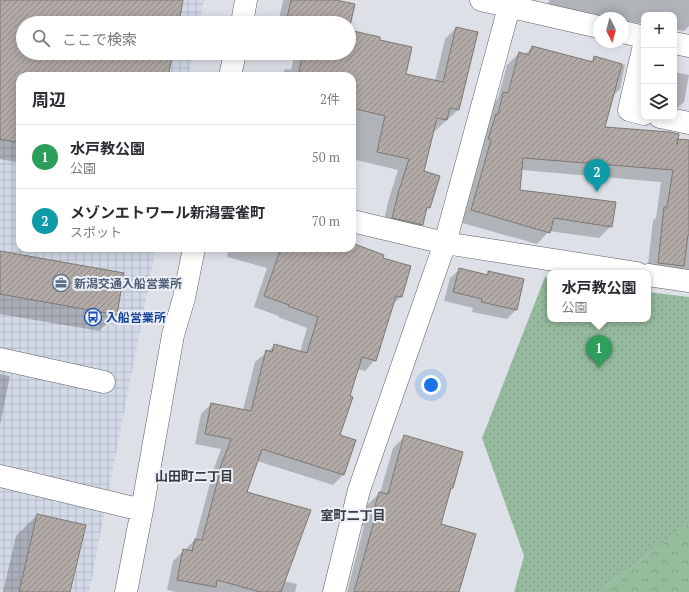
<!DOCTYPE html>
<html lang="ja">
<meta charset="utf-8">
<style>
:root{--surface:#fff;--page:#f2f2f3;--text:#2b2b33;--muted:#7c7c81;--line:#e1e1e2;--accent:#438473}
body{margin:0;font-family:"PT Serif","Noto Sans JP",serif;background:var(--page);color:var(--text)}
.controls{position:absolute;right:12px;top:12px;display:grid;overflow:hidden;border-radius:8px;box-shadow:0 2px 10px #0003}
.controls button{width:36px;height:36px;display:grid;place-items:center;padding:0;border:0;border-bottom:1px solid var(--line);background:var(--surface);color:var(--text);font:20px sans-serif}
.compass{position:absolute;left:593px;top:12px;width:36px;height:36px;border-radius:50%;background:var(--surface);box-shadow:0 2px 10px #0003;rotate:174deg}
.you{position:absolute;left:431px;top:385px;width:14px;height:14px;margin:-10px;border:3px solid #fff;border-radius:50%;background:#1a73e8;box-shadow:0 0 0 6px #1a73e833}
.badge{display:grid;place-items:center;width:26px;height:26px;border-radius:50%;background:var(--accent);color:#fff;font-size:13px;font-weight:700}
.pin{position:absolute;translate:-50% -33px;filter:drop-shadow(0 1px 2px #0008)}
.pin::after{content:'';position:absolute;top:21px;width:14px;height:12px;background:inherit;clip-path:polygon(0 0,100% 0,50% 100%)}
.popup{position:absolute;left:547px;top:270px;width:104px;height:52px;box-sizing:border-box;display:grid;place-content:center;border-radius:8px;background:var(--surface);filter:drop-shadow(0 1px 3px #0005);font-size:13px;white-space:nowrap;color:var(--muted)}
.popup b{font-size:15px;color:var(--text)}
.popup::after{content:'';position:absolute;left:50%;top:100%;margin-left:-8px;border:8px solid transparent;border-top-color:var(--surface)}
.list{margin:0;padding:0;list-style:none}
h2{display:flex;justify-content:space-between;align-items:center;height:52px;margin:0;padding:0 16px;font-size:17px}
h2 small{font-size:13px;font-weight:400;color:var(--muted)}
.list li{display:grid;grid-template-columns:26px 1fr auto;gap:12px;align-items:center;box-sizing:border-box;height:64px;padding:0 16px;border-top:1px solid var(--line)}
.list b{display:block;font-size:15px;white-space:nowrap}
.list p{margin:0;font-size:13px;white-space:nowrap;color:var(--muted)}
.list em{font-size:13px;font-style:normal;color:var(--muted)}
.icon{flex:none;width:22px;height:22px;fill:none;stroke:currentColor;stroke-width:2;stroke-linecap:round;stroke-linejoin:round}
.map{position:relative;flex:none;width:689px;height:592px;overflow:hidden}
.search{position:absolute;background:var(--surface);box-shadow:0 2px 10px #0003;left:16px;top:16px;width:340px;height:44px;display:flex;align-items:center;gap:10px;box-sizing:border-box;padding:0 14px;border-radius:22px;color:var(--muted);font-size:15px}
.panel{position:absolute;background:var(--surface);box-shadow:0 2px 10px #0003;left:16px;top:72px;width:340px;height:180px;border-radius:12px}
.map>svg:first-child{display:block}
</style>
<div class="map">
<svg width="689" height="592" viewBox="0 0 689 592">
<defs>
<pattern id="industrial-grid" width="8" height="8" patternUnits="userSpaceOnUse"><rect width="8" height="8" fill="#d2d9e7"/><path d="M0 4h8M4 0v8" fill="none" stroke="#b4bac6"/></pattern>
<pattern id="forest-crowns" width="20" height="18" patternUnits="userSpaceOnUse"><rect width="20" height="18" fill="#96bc9e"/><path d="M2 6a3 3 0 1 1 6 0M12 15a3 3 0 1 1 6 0" fill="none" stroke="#81a188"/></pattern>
<pattern id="park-dots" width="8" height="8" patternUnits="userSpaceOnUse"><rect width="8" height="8" fill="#95ba9d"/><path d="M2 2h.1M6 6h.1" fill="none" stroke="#809f87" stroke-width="1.8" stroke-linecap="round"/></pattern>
<pattern id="building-hatch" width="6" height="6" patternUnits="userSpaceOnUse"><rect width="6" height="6" fill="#b1aaa6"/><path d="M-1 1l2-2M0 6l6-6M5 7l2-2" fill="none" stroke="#8f8a87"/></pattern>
</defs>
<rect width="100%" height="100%" fill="#dde1e7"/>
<!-- industrial -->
<path fill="url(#industrial-grid)" d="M0,0H204L199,23H23V53H193L189,76H20V248H156L89,592H0Z"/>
<!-- forest -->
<path fill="url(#forest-crowns)" d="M689,524V592H597Z"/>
<!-- park -->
<path fill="url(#park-dots)" d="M545,277H550V319H648V292L689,297V524L597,592H514L524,556L482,438Z"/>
<!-- shadow -->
<path fill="#0003" d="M0,0H182L178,23H23V53H172L167,76H20V163L0,159Z
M284,0H331L354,5L349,26V23H278L283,1Z
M549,0H689V26L684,31L674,29V15H644V24L623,20V18H613L548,6Z
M456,28L458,110L435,131L433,130L423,172L429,208L425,212L422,225L411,236L382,229L388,202L398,170L352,159V76H279L286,69L291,70L295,53H349V31L378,41L405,75L435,81L445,39Z
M532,48L590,62L594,58L625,65L620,89L612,97L604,128L689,147V279L647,273L653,220L656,218L661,182L521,170L519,191L611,226L599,238L549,231L537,244L459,222L492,105L498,98L507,65L519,53L525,54Z
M674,72L689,75L684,102L674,111Z
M644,79V108L634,106Z
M352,245L382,259L410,267L401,297L391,306L375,360L365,371L357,369L339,435L344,474L333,485L257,461L246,492L284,581L297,584L295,592H176L167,590L173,561L195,540L210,483L209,482L221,449L195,444L201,414L211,404L243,410L255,362L275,345L300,352L307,328L278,317L279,316L254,307L267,268L227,257L229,248H352Z
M0,252L116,315L99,331L0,314Z
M460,269L485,275L489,272L516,310L507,319L472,312L473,308L444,301L450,278Z
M0,374L10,376L0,425Z
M405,436L453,488L448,492L439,525L458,592H347L364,526L361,525L367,505L380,493L393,448Z
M37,515L69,592H3L16,536Z"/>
<!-- building -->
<path fill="url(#building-hatch)" stroke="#7d7773" d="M0,0H183L179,23H23V53H173L168,76H20V143L0,139Z
M291,0H336L355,4L349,30L380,37V40L412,47L406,74L443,82L456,27L478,32L459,110L450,108L447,120L437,118L424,171L440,176L430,208L427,207L423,225L392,218L399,190L409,159L377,152L385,116L352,108V76H298L303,53H349V23H286Z
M532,46L593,62L594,56L622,64L605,127L670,132L679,134L677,144L678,139L689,140V235H688L684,266L658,263L664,207H667L673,170L523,158L520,190L616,202L612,227L554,218L550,233L471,210L491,140L488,139L496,114L498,115L503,92L508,93L519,52L529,55Z
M352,243L384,255L383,258L411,266L402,297L396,296L376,361L362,357L350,396L353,397L340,435L356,440L344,475L262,449L247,492L311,510L281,592H260L217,580L216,587L177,580L183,549L192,551L195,539L202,540L220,472L219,471L231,439L205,434L211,403L251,411L266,350L272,352L274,344L307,353L318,317L288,306L289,305L264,296L281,248H352Z
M0,251L124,273L117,315L0,294Z
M459,268L488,275V271L524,279L517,310L481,302L482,299L453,292Z
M404,435L463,452L453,488H451L441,524L476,534L459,592H354L376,514L373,513L379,492L388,494Z
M37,514L86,525L70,592H19Z"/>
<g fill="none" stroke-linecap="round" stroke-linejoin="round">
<!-- minor casing -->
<g stroke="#5b5e63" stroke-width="23">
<path id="minor" d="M481,0L599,27
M242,23L246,0
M623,32L644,37
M674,43L689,46
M644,45L629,110L644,114
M230,76L235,53
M660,117L689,123
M352,221L445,243L637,273
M648,275L689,281
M0,359L104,382
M0,476L142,510
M126,592L142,510L173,335L184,298L194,248
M334,592L359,490L445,243L511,0"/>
</g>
<!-- minor -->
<use href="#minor" stroke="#fff" stroke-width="22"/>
</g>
<!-- icons -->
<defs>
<g id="office-ring" transform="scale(0.9)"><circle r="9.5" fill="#eaeef5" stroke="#5c6f8a" stroke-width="1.5"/><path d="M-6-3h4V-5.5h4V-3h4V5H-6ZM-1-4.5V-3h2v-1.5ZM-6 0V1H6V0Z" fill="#5c6f8a"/></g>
<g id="bus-ring" transform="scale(0.9)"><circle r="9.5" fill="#eaeef5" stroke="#1a4fb4" stroke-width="1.5"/><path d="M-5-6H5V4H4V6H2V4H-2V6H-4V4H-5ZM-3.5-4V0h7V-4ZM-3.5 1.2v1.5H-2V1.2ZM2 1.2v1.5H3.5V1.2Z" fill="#1a4fb4"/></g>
</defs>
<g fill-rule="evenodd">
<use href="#office-ring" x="61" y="283"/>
<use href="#bus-ring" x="93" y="317"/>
</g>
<g text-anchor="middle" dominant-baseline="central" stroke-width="4" stroke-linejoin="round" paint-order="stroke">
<!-- service labels -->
<g font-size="12" font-weight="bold" fill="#4e5e75" stroke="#eaeef5" text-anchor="start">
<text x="74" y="283">新潟交通入船営業所</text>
</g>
<!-- transit labels -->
<g font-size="12" font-weight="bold" fill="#164399" stroke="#eaeef5" text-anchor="start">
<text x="106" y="317">入船営業所</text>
</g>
<!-- neighbourhood labels -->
<g font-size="13" font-weight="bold" fill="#383b40" stroke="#eaeef5">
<text x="194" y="476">山田町二丁目</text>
<text x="353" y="515">室町二丁目</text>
</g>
</g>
</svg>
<div class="controls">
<button>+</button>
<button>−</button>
<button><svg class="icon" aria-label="layers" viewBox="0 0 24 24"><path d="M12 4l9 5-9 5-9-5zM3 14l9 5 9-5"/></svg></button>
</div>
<svg class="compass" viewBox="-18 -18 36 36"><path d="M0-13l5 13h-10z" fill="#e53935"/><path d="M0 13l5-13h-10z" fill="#7c7c81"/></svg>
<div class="you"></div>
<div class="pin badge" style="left:599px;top:368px;background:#2e9e5b">1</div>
<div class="popup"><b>水戸教公園</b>公園</div>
<div class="pin badge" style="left:597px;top:192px;background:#0f9aa8">2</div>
<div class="search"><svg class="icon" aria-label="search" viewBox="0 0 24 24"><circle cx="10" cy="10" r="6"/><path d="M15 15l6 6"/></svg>ここで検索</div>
<section class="panel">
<h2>周辺<small>2件</small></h2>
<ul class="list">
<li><span class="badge" style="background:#2e9e5b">1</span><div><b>水戸教公園</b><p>公園</p></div><em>50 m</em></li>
<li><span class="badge" style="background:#0f9aa8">2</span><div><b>メゾンエトワール新潟雲雀町</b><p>スポット</p></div><em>70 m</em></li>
</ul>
</section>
</div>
